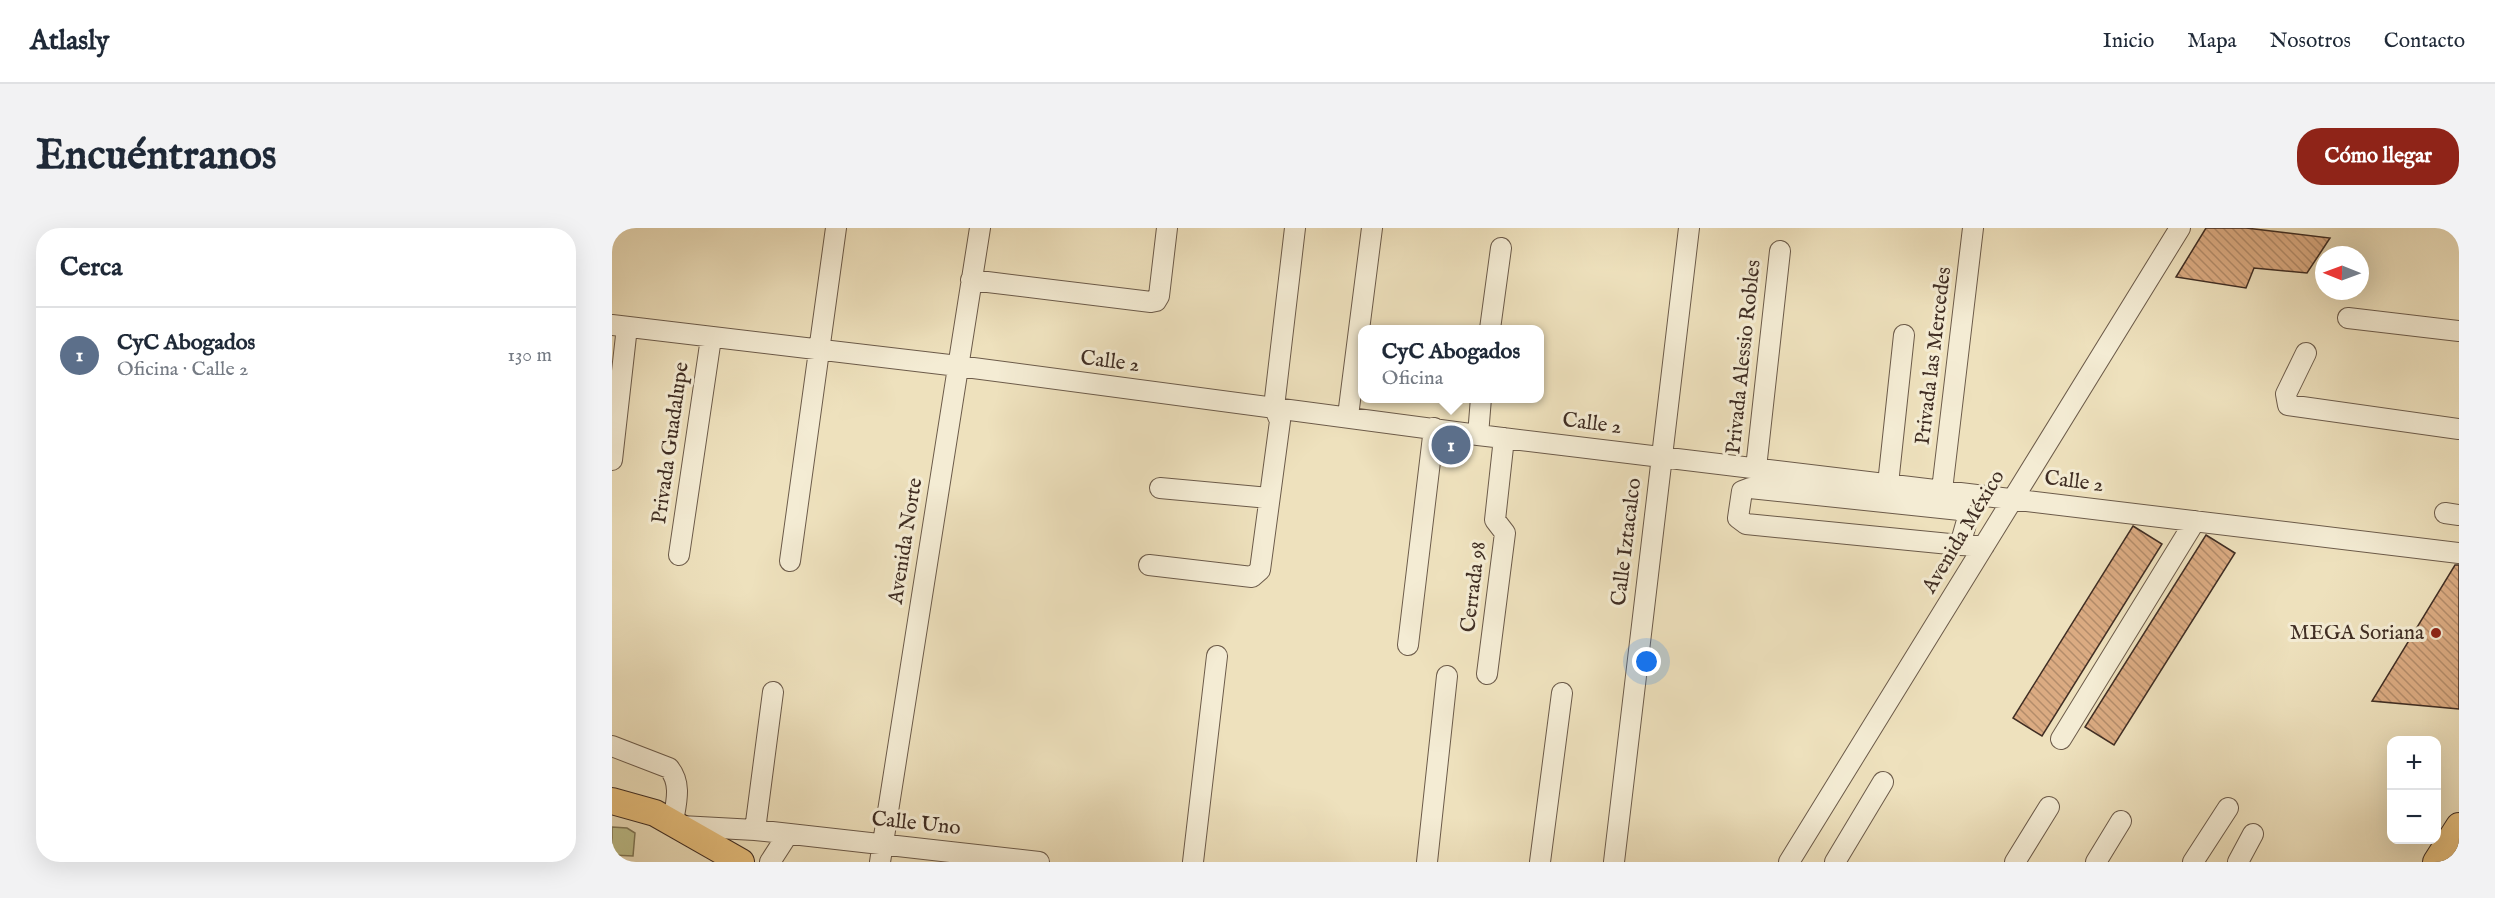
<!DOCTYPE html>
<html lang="es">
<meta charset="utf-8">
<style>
:root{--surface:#fff;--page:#f2f2f3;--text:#1f2937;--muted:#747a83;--line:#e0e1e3;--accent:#8f2418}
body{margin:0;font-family:"IM FELL English",serif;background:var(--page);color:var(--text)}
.controls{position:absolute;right:18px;bottom:18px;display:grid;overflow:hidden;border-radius:12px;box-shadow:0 6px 24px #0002}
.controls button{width:54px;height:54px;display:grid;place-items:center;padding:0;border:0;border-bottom:2px solid var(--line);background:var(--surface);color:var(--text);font:30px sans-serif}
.compass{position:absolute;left:1703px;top:18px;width:54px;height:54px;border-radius:50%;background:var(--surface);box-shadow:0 6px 24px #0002;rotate:271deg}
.you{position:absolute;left:1035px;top:434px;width:21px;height:21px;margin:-15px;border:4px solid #fff;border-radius:50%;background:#1a73e8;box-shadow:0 0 0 9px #1a73e833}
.badge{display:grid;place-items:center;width:39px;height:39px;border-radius:50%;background:var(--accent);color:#fff;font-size:20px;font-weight:700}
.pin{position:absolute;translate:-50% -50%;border:3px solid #fff;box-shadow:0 2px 6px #0006}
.popup{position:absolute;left:746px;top:97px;width:186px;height:78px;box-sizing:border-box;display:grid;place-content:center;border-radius:12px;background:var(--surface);filter:drop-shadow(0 2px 4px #0005);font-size:20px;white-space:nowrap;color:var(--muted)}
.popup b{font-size:22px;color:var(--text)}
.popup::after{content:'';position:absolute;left:50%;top:100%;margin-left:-12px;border:12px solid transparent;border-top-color:var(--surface)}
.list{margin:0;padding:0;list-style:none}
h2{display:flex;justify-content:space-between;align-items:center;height:78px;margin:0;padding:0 24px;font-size:26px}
h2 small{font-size:20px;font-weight:400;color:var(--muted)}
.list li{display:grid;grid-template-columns:39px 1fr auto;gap:18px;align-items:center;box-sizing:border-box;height:96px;padding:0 24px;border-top:2px solid var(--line)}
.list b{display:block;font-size:22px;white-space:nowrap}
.list p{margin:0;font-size:20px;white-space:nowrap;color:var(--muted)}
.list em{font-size:20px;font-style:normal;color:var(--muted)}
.map{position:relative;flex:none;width:1847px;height:634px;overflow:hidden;border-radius:24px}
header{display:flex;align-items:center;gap:36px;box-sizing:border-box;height:84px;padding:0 30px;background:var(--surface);border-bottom:2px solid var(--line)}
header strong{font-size:28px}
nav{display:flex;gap:33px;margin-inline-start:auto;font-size:21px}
.intro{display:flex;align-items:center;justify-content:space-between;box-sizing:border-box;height:144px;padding:0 36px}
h1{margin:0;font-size:42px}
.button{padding:15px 27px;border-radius:24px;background:var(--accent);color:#fff;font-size:21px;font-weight:700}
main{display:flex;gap:36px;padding:0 36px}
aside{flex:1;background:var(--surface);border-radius:24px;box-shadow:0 6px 24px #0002}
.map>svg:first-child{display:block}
</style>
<header>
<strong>Atlasly</strong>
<nav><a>Inicio</a><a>Mapa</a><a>Nosotros</a><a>Contacto</a></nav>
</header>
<div class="intro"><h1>Encuéntranos</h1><a class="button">Cómo llegar</a></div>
<main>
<aside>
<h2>Cerca<small></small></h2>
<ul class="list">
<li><span class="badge" style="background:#5c6f8a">1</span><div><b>CyC Abogados</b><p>Oficina · Calle 2</p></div><em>130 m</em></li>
</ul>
</aside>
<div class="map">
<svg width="1847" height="634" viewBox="0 0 1847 634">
<defs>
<pattern id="building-back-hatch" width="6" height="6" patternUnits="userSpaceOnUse" patternTransform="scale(1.5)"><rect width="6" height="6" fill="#dbab82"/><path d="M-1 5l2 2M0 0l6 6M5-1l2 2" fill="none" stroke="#b38c6a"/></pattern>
</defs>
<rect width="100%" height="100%" fill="#eee1bd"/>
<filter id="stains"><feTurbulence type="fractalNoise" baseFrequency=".00333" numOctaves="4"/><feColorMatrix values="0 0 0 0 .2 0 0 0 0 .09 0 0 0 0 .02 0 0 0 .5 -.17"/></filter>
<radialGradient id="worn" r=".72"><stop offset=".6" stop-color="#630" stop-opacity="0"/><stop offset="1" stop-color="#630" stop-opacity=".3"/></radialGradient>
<!-- green -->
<path fill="#bfc18d" stroke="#807858" stroke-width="1.5" d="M0,599L15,600L23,605L21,628L0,627Z"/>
<!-- building -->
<path fill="url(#building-back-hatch)" stroke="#402e24" stroke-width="1.5" d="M1594,0H1634L1718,10L1695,45L1642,40L1634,60L1564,49Z
M1521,298L1550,316L1430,508L1401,490Z
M1594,307L1623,325L1502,517L1473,499Z
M1843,337H1847V481L1760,473Z"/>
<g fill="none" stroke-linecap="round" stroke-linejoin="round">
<!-- minor casing -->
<g stroke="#6c5b4a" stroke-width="22">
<path id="minor" d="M359,52L539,74L544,73L547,68L555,0
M1736,90L1847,103
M0,97L346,138L866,207L1847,325
M878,101L889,20
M1694,125L1674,166L1676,177L1847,201
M736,188L760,0
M866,207L869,170
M0,232L15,99
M1144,240L1168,23
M1276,256L1292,107
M548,260L657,270
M1330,262L1361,0
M1833,285L1847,287
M1348,317L1356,289L1348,282L1138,260L1130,263L1126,290L1134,296L1348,317L1372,318
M67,327L99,110
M178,333L224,0
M537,337L640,349L648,342L668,193L662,179L683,0
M796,417L822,200
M875,446L893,305L883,292L892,210
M1449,511L1583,293
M0,518L57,540C70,556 64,575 61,594
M69,598L143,602L427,634
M143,602L161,464
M158,634L176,606
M268,634L368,0
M581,634L605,428
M815,634L835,448
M928,634L950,465
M1002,634L1077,0
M1177,634L1568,0
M1223,634L1271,554
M1403,634L1437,579
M1484,634L1509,593
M1581,634L1616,580
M1626,634L1641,606"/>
</g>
<!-- major casing -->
<g stroke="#402e24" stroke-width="28">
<path id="major" d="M0,573L43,585L129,634
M1824,634L1847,598"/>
</g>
<!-- minor -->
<use href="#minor" stroke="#f4ecd4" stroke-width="20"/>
<!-- major -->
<use href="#major" stroke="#e7c07e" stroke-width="26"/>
</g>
<!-- markers -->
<circle fill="#8f2418" stroke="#f4ecd4" stroke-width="2" cx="1824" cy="405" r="6"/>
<g text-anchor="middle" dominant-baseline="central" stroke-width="6" stroke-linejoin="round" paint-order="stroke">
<!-- street labels -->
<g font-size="21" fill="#402e24" stroke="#f4ecd4">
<text transform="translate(1322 128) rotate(-83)">Privada las Mercedes</text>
<text transform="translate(1132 129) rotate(-84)">Privada Alessio Robles</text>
<text transform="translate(498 134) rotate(7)">Calle 2</text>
<text transform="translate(980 196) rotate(7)">Calle 2</text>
<text transform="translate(59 215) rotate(-82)">Privada Guadalupe</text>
<text transform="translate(1462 254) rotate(7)">Calle 2</text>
<text transform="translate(1352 304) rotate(-59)">Avenida México</text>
<text transform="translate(294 313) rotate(-81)">Avenida Norte</text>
<text transform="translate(1015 314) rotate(-83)">Calle Iztacalco</text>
<text transform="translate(862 359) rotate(-83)">Cerrada 98</text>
<text transform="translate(304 596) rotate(6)">Calle Uno</text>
</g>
<!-- poi labels -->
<g font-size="21" fill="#402e24" stroke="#f4ecd4" text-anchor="end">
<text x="1812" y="405">MEGA Soriana</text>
</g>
</g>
<rect width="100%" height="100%" filter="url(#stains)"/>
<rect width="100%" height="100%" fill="url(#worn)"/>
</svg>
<div class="controls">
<button>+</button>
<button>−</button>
</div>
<svg class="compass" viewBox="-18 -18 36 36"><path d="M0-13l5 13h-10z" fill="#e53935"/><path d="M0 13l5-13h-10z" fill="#747a83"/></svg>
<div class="you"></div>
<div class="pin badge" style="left:839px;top:217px;background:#5c6f8a">1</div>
<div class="popup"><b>CyC Abogados</b>Oficina</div>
</div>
</main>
